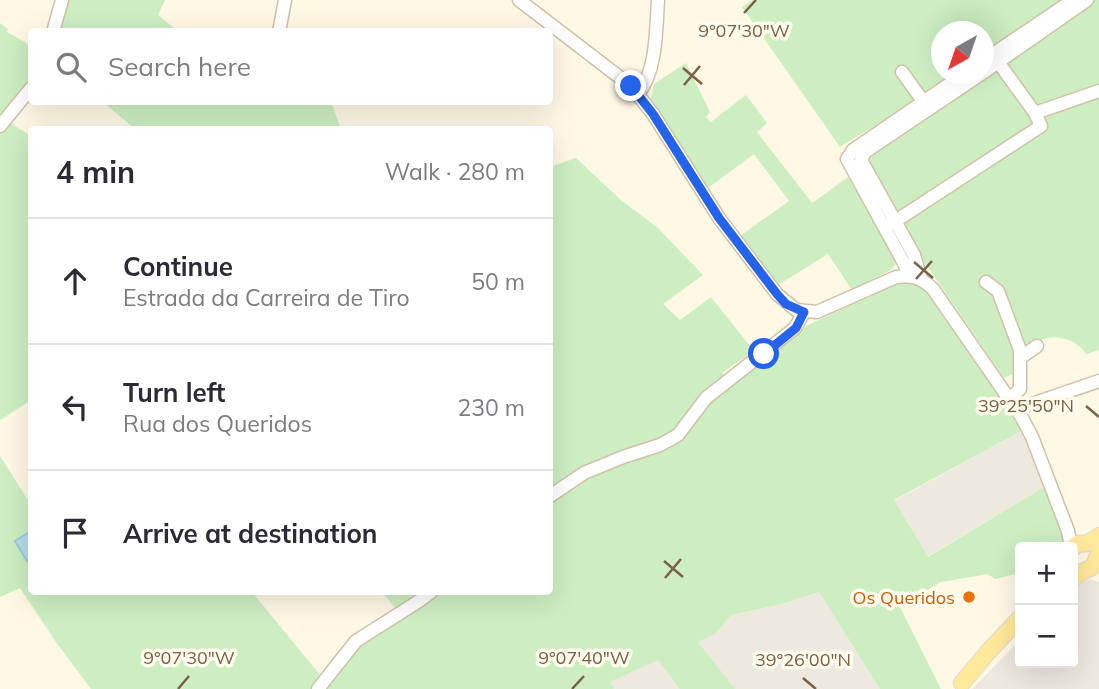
<!DOCTYPE html>
<meta charset="utf-8">
<style>
:root{--surface:#fff;--page:#f2f2f3;--text:#2b2b33;--muted:#7c7c81;--line:#e1e1e2}
body{margin:0;font-family:Mulish,sans-serif;background:var(--page);color:var(--text)}
.controls{position:absolute;right:21px;bottom:21px;display:grid;overflow:hidden;border-radius:7px;box-shadow:0 7px 28px #0002}
.controls button{width:63px;height:63px;display:grid;place-items:center;padding:0;border:0;border-bottom:2px solid var(--line);background:var(--surface);color:var(--text);font:35px sans-serif}
.compass{position:absolute;left:931px;top:21px;width:63px;height:63px;border-radius:50%;background:var(--surface);box-shadow:0 7px 28px #0002;rotate:220deg}
.stop{position:absolute;width:21px;height:21px;margin:-16px;border:5px solid #2563eb;border-radius:50%;background:#fff}
.stop.end{background:#2563eb;border-color:#fff;box-shadow:0 2px 7px #0008}
.list{margin:0;padding:0;list-style:none}
h2{display:flex;justify-content:space-between;align-items:center;height:91px;margin:0;padding:0 28px;font-size:30px}
h2 small{font-size:23px;font-weight:400;color:var(--muted)}
.list li{display:grid;grid-template-columns:46px 1fr auto;gap:21px;align-items:center;box-sizing:border-box;height:126px;padding:0 28px;border-top:2px solid var(--line)}
.list b{display:block;font-size:26px;white-space:nowrap}
.list p{margin:0;font-size:23px;white-space:nowrap;color:var(--muted)}
.list em{font-size:23px;font-style:normal;color:var(--muted)}
.icon{flex:none;width:38px;height:38px;fill:none;stroke:currentColor;stroke-width:2;stroke-linecap:round;stroke-linejoin:round}
.map{position:relative;flex:none;width:1099px;height:689px;overflow:hidden}
.search{position:absolute;background:var(--surface);box-shadow:0 7px 28px #0002;left:28px;top:28px;width:525px;height:77px;display:flex;align-items:center;gap:18px;box-sizing:border-box;padding:0 24px;border-radius:7px;color:var(--muted);font-size:26px}
.panel{position:absolute;background:var(--surface);box-shadow:0 7px 28px #0002;left:28px;top:126px;width:525px;height:469px;border-radius:7px}
.map>svg:first-child{display:block}
</style>
<div class="map">
<svg width="1099" height="689" viewBox="0 0 1099 689">
<rect width="100%" height="100%" fill="#fef8e5"/>
<!-- industrial -->
<path fill="#eee9df" d="M1023,430L1044,487L927,557L894,501Z
M1090,579L1099,582V689H972L1020,640V663H1073V587Z
M819,592L880,689H614L609,682L716,633L731,615L782,604Z"/>
<!-- green -->
<path fill="#cceec1" d="M62,0H165L158,15L178,31L53,32Z
M752,0H1072L984,58V32H942V74H959L840,147L742,7Z
M1087,0H1099V350L1086,354C1075,335 1042,330 1029,350C1025,355 1022,364 1019,371L1004,378L920,256L906,227L867,163L872,156L986,77Z
M0,23L8,29L7,32L32,46L31,87L7,117L15,126L31,136V400L0,420Z
M686,63L710,112L706,117L711,122L746,95L767,123L757,132L812,203L848,177L898,261L891,270L852,290L828,254L778,285L740,236L789,201L754,154L708,188L651,99L654,84Z
M103,102H331L341,129H135Z
M576,158L622,201L657,227L703,275L663,304L680,320L711,297L754,351L723,372L724,378L709,391L704,390L700,394V401L764,354L773,355L806,326L896,284L905,281L923,287L1023,430L894,500L928,557L1044,487L1061,523L1065,547H1020V573L995,579L988,574L941,582L900,607L941,689H880L819,592L782,604L731,615L716,633L698,642L735,689H680L658,660L610,682L614,689H91L56,642L20,588L0,597V456L31,505L32,592H252L325,681L356,641L399,613L382,592H550V167Z"/>
<!-- water -->
<path fill="#b7dbea" stroke="#9cc9dd" stroke-width="2" d="M28,533L31,539V558L27,561L15,541Z"/>
<g fill="none" stroke-linecap="round" stroke-linejoin="round">
<!-- minor casing -->
<g stroke="#d1c1a9" stroke-width="15">
<path id="minor" d="M519,0L631,86L653,114L719,218L777,294L796,310L817,312L896,277C912,275 922,278 933,289L1021,416L1032,437L1068,531L1071,547
M53,32L62,0
M279,32L285,0
M984,60L1073,0
M902,72L923,101
M984,72L1087,0
M638,94C657,71 656,29 658,0
M1035,113L1099,91
M0,126L32,87
M891,224L1041,126L1035,113L998,62
M907,275L905,265L847,159L853,150L964,74
M921,279L914,255L861,160L865,152L981,74
M986,282L998,291L1020,350V389L1010,399
M1020,358L1037,346
M1017,409L1099,381
M550,496L584,473L623,457L660,445L678,435L706,398L795,328L804,312
M318,689L356,641L419,601L431,592"/>
</g>
<!-- major casing -->
<g stroke="#dfd9d3" stroke-width="18">
<path id="major" d="M1073,548L1078,544L1088,543L1099,536
M1073,578C1090,564 1093,575 1099,550
M962,683L988,652L1020,618"/>
</g>
<!-- minor -->
<use href="#minor" stroke="#fff" stroke-width="12"/>
<!-- major -->
<use href="#major" stroke="#ffe99b" stroke-width="16"/>
</g>
<g fill="none" stroke-linecap="round" stroke-linejoin="round">
<!-- route -->
<path stroke="#2563eb" stroke-width="9" d="M631,86L653,114L719,218L777,294L786,304L804,312L796,328L764,354"/>
</g>
<!-- ticks -->
<path fill="none" stroke="#7a6147" stroke-width="2.5" d="M744,13L756,0M683,68L702,84M684,85L700,66M914,262L933,278M916,279L932,261M1086,406L1099,417M664,561L683,577M665,578L681,559M803,678L816,689M178,689L189,676M572,689L584,676"/>
<!-- markers -->
<circle fill="#e8710a" stroke="#fffbed" stroke-width="2.5" cx="969" cy="597" r="7"/>
<g text-anchor="middle" dominant-baseline="central" stroke-width="7" stroke-linejoin="round" paint-order="stroke">
<!-- food labels -->
<g font-size="18" fill="#c56008" stroke="#fffbed" text-anchor="end">
<text x="955" y="597">Os Queridos</text>
</g>
</g>
<g font-size="18" text-anchor="middle" fill="#7a6147" stroke="#fffbed" stroke-width="7" stroke-linejoin="round" paint-order="stroke">
<text x="744" y="37">9°07'30"W</text>
<text x="1026" y="412">39°25'50"N</text>
<text x="189" y="664">9°07'30"W</text>
<text x="584" y="664">9°07'40"W</text>
<text x="803" y="666">39°26'00"N</text>
</g>
</svg>
<div class="controls">
<button>+</button>
<button>−</button>
</div>
<svg class="compass" viewBox="-18 -18 36 36"><path d="M0-13l5 13h-10z" fill="#e53935"/><path d="M0 13l5-13h-10z" fill="#7c7c81"/></svg>
<div class="stop" style="left:764px;top:354px"></div>
<div class="stop end" style="left:631px;top:86px"></div>
<div class="search"><svg class="icon" aria-label="search" viewBox="0 0 24 24"><circle cx="10" cy="10" r="6"/><path d="M15 15l6 6"/></svg>Search here</div>
<section class="panel">
<h2>4 min<small>Walk · 280 m</small></h2>
<ul class="list">
<li><svg class="icon" aria-label="ahead" viewBox="0 0 24 24"><path d="M12 20V5M6 11l6-6 6 6"/></svg><div><b>Continue</b><p>Estrada da Carreira de Tiro</p></div><em>50 m</em></li>
<li><svg class="icon" aria-label="left" viewBox="0 0 24 24"><path d="M17 20v-9H6M10 6l-5 5 5 5"/></svg><div><b>Turn left</b><p>Rua dos Queridos</p></div><em>230 m</em></li>
<li><svg class="icon" aria-label="arrive" viewBox="0 0 24 24"><path d="M6 21V4h12l-3 4 3 4H6"/></svg><div><b>Arrive at destination</b></div></li>
</ul>
</section>
</div>
